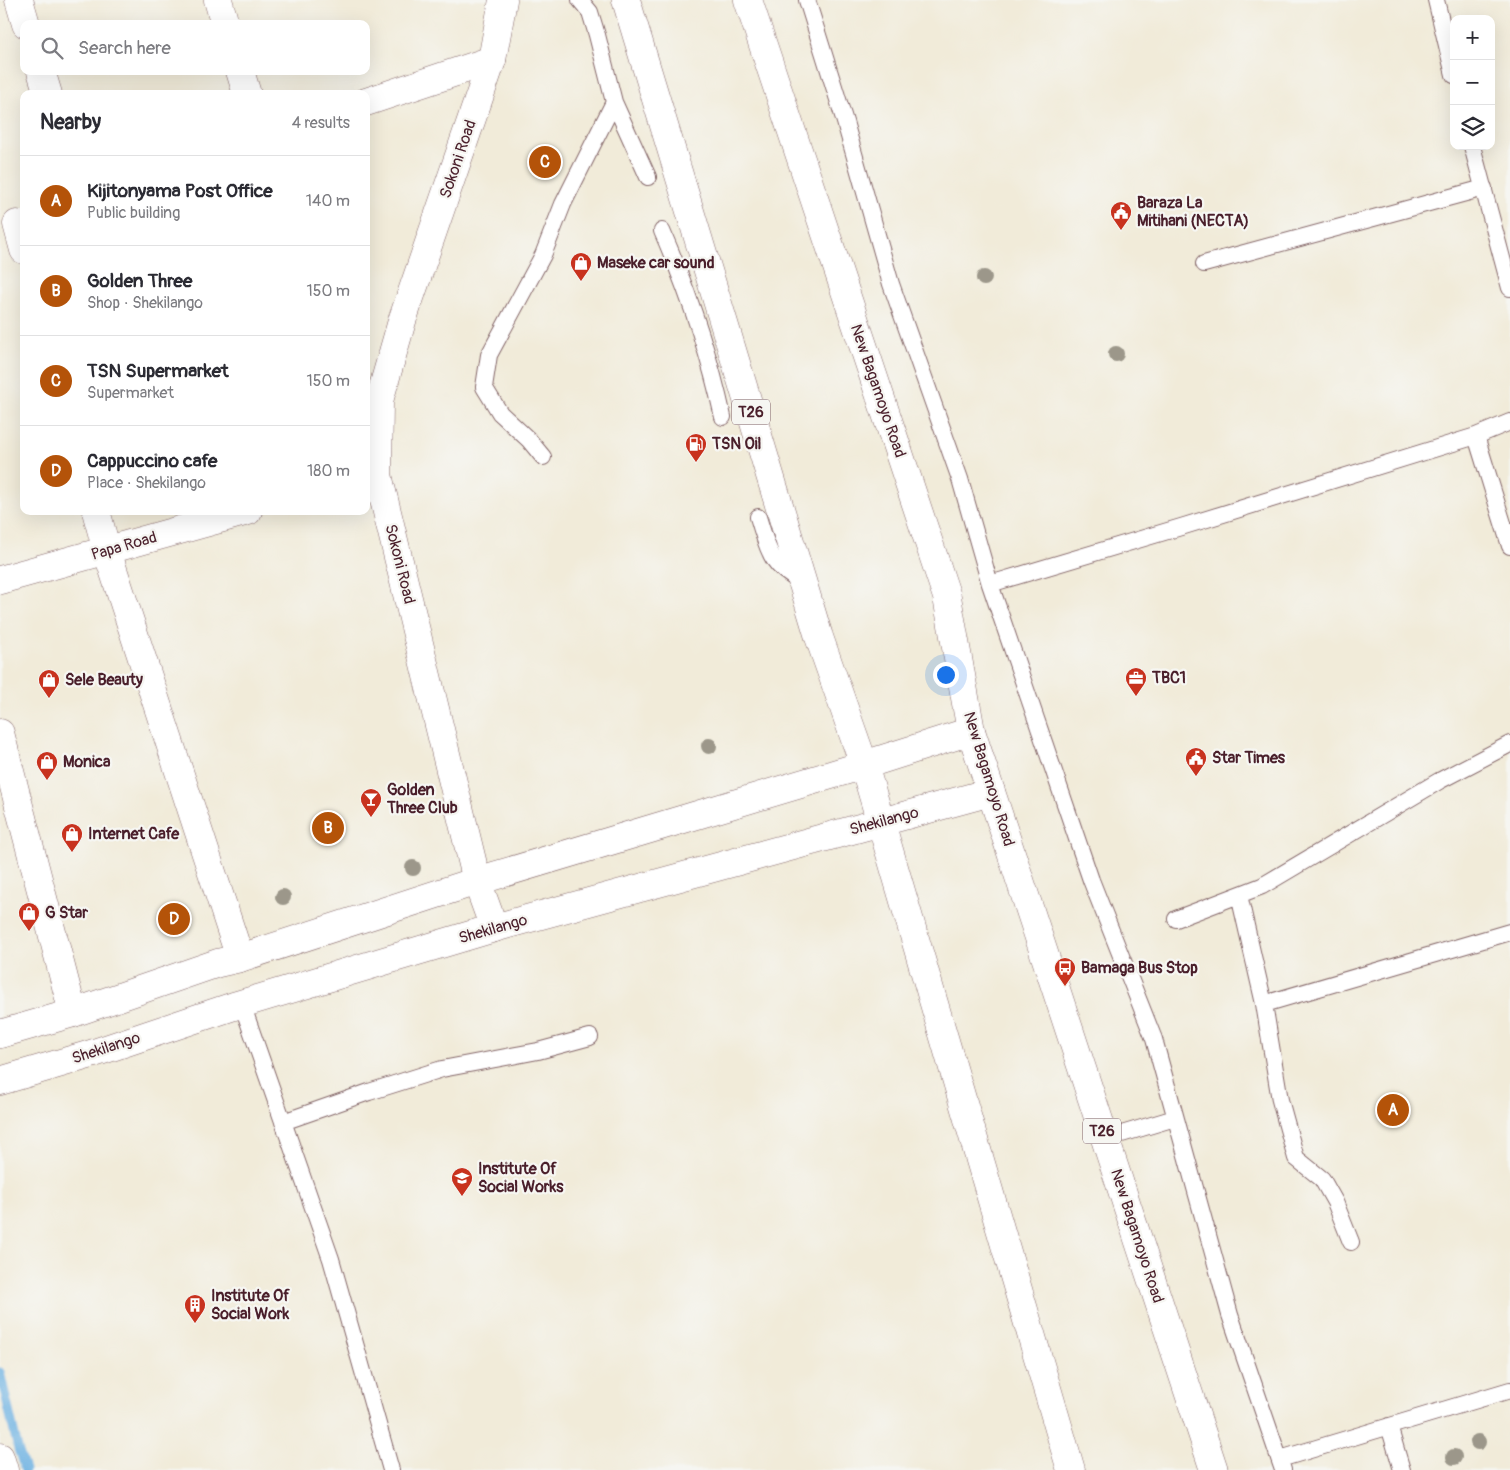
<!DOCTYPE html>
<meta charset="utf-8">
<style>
:root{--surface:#fff;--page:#f2f2f3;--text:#2b2b33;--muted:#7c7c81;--line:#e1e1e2;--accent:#b45309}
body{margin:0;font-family:Pangolin,sans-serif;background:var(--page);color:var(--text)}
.controls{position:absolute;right:15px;top:15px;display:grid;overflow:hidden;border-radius:10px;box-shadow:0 5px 20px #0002}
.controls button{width:45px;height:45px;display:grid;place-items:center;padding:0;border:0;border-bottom:1px solid var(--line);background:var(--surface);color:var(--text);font:25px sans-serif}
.you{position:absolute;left:945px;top:674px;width:18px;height:18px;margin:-12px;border:4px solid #fff;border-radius:50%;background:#1a73e8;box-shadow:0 0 0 8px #1a73e833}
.badge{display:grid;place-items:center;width:32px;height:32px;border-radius:50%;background:var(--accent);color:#fff;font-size:16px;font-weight:700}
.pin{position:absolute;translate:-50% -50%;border:2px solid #fff;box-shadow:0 1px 5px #0006}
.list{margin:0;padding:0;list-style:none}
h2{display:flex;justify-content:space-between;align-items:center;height:65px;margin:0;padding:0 20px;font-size:21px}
h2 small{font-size:16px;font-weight:400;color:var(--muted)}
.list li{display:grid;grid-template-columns:32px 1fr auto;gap:15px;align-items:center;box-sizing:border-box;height:90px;padding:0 20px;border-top:1px solid var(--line)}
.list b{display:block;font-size:19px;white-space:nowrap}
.list p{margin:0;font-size:16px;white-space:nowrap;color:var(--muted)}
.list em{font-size:16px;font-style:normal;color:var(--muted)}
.icon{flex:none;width:28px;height:28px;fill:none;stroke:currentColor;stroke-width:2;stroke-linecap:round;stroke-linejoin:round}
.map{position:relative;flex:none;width:1510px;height:1470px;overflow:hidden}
.search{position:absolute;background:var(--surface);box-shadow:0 5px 20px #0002;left:20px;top:20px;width:350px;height:55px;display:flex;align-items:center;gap:12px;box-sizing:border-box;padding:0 18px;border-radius:10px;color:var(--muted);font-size:19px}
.panel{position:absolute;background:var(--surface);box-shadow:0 5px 20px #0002;left:20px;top:90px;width:350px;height:425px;border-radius:10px}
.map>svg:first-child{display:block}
</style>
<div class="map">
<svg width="1510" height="1470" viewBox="0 0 1510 1470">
<rect width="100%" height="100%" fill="#f6f6f2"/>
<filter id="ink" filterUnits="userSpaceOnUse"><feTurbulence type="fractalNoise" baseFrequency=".02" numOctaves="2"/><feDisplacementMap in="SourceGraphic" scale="10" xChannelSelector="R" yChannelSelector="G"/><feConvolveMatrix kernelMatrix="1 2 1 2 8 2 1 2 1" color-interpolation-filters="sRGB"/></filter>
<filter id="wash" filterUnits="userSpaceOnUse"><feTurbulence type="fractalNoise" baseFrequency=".0096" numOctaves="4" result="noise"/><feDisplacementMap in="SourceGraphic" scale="20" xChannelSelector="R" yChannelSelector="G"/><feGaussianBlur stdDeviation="1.12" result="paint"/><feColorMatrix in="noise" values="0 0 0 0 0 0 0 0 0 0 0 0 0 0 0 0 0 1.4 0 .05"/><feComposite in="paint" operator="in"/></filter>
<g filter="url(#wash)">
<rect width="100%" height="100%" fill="#f1ebd9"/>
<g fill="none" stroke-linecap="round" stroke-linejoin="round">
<!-- stream -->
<path stroke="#6cb1e2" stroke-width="9" d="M0,1372L18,1449L25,1470"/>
</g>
</g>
<g filter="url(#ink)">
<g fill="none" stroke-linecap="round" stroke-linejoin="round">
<!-- service casing -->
<g stroke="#846668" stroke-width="18">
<path id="service" d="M580,0L590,12L597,35L614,102L648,177
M807,0L845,122L891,284L960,479L990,584L1091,880L1154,1039L1230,1315L1283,1470
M1436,0L1454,75
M1472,146L1510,288
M662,231C688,291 709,353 723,417
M1204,264L1484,188
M1476,436L1510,546
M543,457L529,440L500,413L484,387L489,355L543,255L563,204L614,102
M758,517C768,548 769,566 802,582
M990,584L1181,527L1476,436L1510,422
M1239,895L1264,1004L1280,1100L1296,1158L1322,1179L1335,1202L1351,1242
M1176,919L1262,886L1439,781L1510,744
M242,1004L331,1259L391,1470
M1264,1004L1510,932
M283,1122L369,1092L442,1069L538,1051L590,1037
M1105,1139L1175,1118
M1389,1426L1402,1470
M1280,1459L1510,1390"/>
</g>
<!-- minor casing -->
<g stroke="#846668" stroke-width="29">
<path id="minor" d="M19,0L26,24
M218,0L225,24
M41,71L48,94
M240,71L247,94
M366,102L492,60
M17,224L24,250
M96,511L107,551L240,958
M0,580L248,511
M0,733L73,1013"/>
</g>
<!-- tertiary casing -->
<g stroke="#846668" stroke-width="29">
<path id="tertiary" d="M494,928L477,881L378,475L379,401L402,321L492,60L503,0
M0,1457L4,1470"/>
</g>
<!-- secondary casing -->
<g stroke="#846668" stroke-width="29">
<path id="secondary" d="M0,1034L73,1013L218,963L240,958L477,881L864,765L971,731
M0,1081L88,1055L234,1006L494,928L991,792"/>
</g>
<!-- trunk casing -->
<g stroke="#846668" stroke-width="29">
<path id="trunk" d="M626,0L819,637L864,765L1071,1470
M748,0L947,597L971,731L1214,1470"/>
</g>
<!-- service -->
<use href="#service" stroke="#fff" stroke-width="16"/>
<!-- minor -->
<use href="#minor" stroke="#fff" stroke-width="28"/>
<!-- tertiary -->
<use href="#tertiary" stroke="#fff" stroke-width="28"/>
<!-- secondary -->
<use href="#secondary" stroke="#fff" stroke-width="28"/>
<!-- trunk -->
<use href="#trunk" stroke="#fff" stroke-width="28"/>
</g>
<!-- trees -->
<g fill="#9c978a">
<circle cx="984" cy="278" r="8"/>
<circle cx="1116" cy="354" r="8"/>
<circle cx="709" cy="746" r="8"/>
<circle cx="413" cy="868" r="8"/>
<circle cx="283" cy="897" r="8"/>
<circle cx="1478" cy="1442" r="8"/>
<circle cx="1454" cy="1457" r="8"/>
</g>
</g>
<!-- icons -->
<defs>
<g id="civic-pin" transform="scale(1.125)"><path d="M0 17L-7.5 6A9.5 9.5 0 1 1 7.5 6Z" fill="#c8321e" stroke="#f6f6f2"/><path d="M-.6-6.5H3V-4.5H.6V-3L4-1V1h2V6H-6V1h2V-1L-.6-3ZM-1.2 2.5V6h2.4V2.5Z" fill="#fff"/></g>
<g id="shop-pin" transform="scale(1.125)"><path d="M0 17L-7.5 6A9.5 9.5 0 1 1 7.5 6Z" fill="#c8321e" stroke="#f6f6f2"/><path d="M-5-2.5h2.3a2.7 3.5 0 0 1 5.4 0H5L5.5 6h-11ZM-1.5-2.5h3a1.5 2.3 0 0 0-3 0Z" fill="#fff"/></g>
<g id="fuel-pin" transform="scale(1.125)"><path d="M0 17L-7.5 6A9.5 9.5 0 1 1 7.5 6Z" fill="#c8321e" stroke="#f6f6f2"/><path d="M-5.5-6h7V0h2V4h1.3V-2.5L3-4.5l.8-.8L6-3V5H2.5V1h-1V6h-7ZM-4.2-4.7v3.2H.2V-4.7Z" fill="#fff"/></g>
<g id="office-pin" transform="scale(1.125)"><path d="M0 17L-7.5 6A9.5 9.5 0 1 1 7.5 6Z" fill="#c8321e" stroke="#f6f6f2"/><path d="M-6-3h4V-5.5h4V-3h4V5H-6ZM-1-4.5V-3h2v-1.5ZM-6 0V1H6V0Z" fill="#fff"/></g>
<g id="bar-pin" transform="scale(1.125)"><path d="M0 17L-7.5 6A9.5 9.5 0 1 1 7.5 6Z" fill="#c8321e" stroke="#f6f6f2"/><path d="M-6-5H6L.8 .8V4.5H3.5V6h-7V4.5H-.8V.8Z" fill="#fff"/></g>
<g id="bus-pin" transform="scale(1.125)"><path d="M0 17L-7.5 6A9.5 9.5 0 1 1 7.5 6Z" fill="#c8321e" stroke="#f6f6f2"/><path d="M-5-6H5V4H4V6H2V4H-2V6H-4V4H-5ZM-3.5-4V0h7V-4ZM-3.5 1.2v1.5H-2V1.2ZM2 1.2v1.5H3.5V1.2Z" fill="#fff"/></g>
<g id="university-pin" transform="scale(1.125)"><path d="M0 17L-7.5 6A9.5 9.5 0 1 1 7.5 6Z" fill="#c8321e" stroke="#f6f6f2"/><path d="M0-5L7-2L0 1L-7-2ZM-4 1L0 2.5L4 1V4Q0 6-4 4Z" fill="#fff"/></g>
<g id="building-pin" transform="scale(1.125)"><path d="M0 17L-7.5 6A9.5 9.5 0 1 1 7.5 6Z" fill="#c8321e" stroke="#f6f6f2"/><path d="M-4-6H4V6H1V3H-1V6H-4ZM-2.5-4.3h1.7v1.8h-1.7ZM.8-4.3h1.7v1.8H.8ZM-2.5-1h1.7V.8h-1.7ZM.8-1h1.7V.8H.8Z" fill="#fff"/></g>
</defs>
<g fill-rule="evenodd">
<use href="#civic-pin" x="1121" y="212"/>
<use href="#shop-pin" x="581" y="263"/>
<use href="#fuel-pin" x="696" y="444"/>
<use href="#office-pin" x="1136" y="678"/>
<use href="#shop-pin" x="49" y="680"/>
<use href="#civic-pin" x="1196" y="758"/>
<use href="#shop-pin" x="47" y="762"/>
<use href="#bar-pin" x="371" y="799"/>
<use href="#shop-pin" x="72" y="834"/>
<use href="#shop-pin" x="29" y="913"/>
<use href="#bus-pin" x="1065" y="968"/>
<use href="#university-pin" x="462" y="1178"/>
<use href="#building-pin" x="195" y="1305"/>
</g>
<g text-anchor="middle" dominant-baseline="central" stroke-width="4.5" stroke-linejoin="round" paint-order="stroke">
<!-- shield labels -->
<g fill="#f6f6f2" stroke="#7e6067" stroke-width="1">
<rect x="732" y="399.5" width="38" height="25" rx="4"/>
<rect x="1083" y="1118.5" width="38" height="25" rx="4"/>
</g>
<g font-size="15" font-weight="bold" fill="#4a1f2b">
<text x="751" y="412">T26</text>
<text x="1102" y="1131">T26</text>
</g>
<!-- street labels -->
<g font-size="16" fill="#4a1f2b" stroke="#f6f6f2">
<text transform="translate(458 159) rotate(-71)">Sokoni Road</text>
<text transform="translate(878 391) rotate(71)">New Bagamoyo Road</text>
<text transform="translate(124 546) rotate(-16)">Papa Road</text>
<text transform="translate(400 564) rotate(76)">Sokoni Road</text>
<text transform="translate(989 779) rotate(73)">New Bagamoyo Road</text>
<text transform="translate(884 821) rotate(-15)">Shekilango</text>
<text transform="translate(493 929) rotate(-16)">Shekilango</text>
<text transform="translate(106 1048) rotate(-18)">Shekilango</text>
<text transform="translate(1137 1236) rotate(72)">New Bagamoyo Road</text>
</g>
<!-- poi labels -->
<g font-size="16" font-weight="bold" fill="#4a1f2b" stroke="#f6f6f2" text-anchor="start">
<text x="1137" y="203">Baraza La<tspan x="1137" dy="18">Mitihani (NECTA)</tspan></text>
<text x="597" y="263">Maseke car sound</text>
<text x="712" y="444">TSN Oil</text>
<text x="1152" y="678">TBC1</text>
<text x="65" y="680">Sele Beauty</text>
<text x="1212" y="758">Star Times</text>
<text x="63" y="762">Monica</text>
<text x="387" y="790">Golden<tspan x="387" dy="18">Three Club</tspan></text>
<text x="88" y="834">Internet Cafe</text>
<text x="45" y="913">G Star</text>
<text x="1081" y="968">Bamaga Bus Stop</text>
<text x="478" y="1169">Institute Of<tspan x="478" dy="18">Social Works</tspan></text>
<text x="211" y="1296">Institute Of<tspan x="211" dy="18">Social Work</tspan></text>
</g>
</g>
</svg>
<div class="controls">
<button>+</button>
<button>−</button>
<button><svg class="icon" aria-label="layers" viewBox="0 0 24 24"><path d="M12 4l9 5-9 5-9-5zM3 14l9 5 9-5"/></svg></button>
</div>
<div class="you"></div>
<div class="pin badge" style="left:1393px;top:1110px">A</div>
<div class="pin badge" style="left:328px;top:828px">B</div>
<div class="pin badge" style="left:545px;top:162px">C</div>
<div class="pin badge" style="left:174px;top:919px">D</div>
<div class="search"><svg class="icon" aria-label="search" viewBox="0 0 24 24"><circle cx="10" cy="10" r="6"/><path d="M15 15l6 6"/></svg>Search here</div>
<section class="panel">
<h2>Nearby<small>4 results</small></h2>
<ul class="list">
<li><span class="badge">A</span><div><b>Kijitonyama Post Office</b><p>Public building</p></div><em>140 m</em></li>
<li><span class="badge">B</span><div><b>Golden Three</b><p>Shop · Shekilango</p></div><em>150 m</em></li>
<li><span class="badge">C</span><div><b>TSN Supermarket</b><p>Supermarket</p></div><em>150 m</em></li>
<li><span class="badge">D</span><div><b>Cappuccino cafe</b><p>Place · Shekilango</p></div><em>180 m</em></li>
</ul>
</section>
</div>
